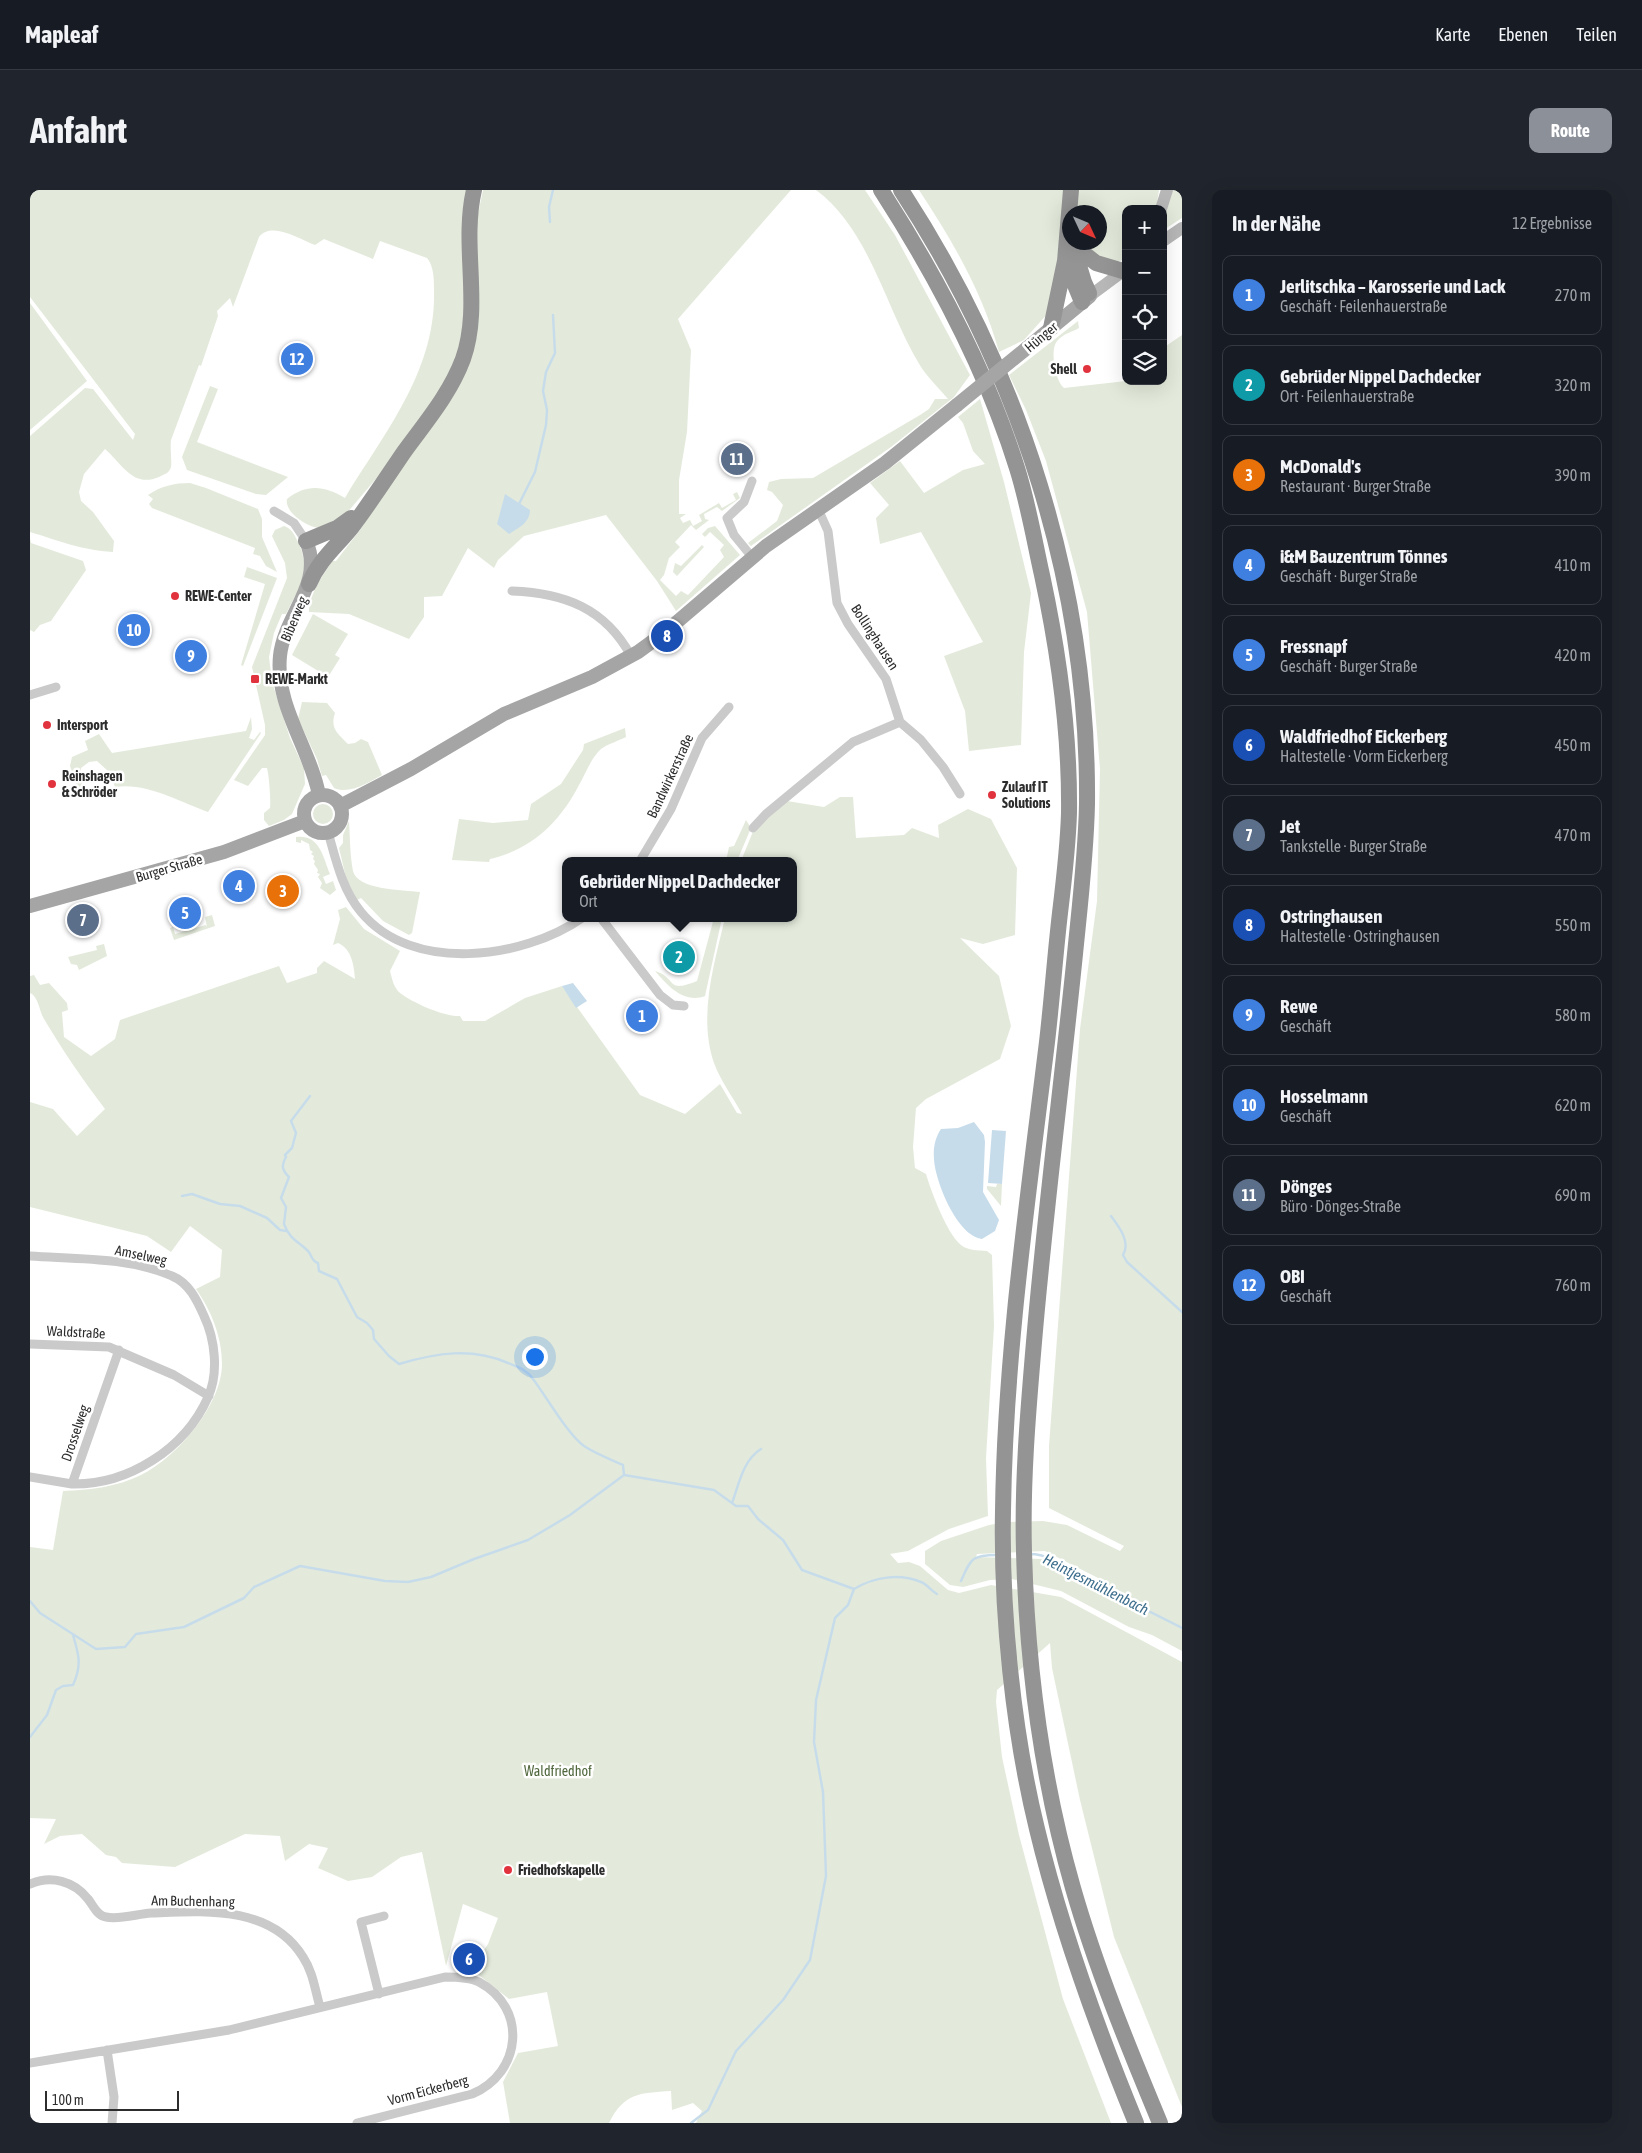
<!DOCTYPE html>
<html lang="de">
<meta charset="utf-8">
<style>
:root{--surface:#171b24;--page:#20242c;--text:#f1f3f6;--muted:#9ea1a6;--line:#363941;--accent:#8c9099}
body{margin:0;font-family:"Asap Condensed",sans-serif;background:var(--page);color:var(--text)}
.controls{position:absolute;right:15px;top:15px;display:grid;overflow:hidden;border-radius:10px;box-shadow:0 5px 20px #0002}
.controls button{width:45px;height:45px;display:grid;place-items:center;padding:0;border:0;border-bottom:1px solid var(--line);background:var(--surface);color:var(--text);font:25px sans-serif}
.compass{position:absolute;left:1032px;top:15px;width:45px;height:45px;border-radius:50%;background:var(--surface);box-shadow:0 5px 20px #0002;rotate:134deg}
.scale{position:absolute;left:15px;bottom:12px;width:134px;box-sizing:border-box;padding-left:5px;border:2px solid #2d2d2d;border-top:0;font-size:14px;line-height:18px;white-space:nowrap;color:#2d2d2d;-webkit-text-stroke:4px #fff;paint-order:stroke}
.you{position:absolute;left:504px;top:1166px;width:18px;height:18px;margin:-12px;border:4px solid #fff;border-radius:50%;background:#1a73e8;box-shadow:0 0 0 8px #1a73e833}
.badge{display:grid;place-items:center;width:32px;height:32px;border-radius:50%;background:var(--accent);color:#fff;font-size:16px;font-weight:700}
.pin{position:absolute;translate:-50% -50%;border:2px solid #fff;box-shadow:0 1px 5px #0006}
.popup{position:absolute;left:532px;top:667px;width:235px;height:65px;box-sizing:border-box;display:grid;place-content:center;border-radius:10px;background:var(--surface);filter:drop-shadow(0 1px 4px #0005);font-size:16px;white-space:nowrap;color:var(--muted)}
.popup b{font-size:19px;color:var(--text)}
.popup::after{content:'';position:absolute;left:50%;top:100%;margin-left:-10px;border:10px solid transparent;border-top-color:var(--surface)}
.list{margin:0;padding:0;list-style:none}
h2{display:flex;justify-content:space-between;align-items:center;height:65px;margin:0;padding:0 20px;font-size:21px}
h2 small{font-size:16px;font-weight:400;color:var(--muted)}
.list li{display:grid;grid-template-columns:32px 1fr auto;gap:15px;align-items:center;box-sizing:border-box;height:80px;margin:0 10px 10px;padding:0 10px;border:1px solid var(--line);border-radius:10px}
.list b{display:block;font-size:19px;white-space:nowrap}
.list p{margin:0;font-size:16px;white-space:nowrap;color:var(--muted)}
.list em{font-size:16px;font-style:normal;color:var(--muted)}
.icon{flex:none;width:28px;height:28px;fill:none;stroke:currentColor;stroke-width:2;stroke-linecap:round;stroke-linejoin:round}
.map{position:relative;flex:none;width:1152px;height:1933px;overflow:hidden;border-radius:10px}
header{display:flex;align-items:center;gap:30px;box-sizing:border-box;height:70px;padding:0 25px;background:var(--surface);border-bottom:1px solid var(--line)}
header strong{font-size:24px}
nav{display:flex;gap:28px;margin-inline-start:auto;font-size:18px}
.intro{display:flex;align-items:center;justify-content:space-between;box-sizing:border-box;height:120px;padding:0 30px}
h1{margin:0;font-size:35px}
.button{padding:12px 22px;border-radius:10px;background:var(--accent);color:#fff;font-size:18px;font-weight:700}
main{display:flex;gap:30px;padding:0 30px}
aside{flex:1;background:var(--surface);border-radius:10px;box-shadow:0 5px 20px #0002}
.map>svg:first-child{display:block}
</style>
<header>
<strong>Mapleaf</strong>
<nav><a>Karte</a><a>Ebenen</a><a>Teilen</a></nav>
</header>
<div class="intro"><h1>Anfahrt</h1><a class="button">Route</a></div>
<main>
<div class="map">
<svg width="1152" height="1933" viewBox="0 0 1152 1933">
<rect width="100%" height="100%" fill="#fff"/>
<!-- green -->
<path fill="#e3eadb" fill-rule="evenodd" d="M0,0H437L435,119L432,144L425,170L414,194L356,277L316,324L289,338C277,337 254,322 257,309C277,293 295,296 315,308C355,242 406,181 404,101C404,90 404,76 397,68L350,51L343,69L294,49L285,55C269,49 242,31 229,47L203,117L200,108L187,121L188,126L171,176L169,175L141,250C140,259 142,272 141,277C139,284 134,284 129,287C103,298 93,275 75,259L54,284L49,302L51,311L63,322L84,351L83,362C51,360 30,351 0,342V246L55,198L63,199L103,250L105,244L0,107Z
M453,0H761L648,129L661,160L657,242L649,290V324H656L650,328L653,333L660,330L663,336L672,331L669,325L689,313L692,318L706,310L703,304L707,302L710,308L692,321L687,317L674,324L675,329L679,330L666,340L661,335L645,352L650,357L639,368L634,385L630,390L646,406L651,401L658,405L694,367L690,360L694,355L680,342L675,347L672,344L678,338L685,336L710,365L646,421L627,391L576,325L494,346L468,370L464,378L438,358L412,406L394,407V427L379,449L319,424L279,422C279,405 293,385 302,371H306L333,336L340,322L426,202L446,34Z
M786,0H835L865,45L940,185L924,207L861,257L721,356L718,353L747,331L753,315L742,302L737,300L739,292L751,289L783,288L890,225L899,219L905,209H918C909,198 898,188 891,177C856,121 841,41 786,0Z
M889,0H1034L1025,96L1019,122L994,150L969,162C953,103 922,50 889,0Z
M1046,0H1129L1126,19H1096V68C1078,79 1065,63 1051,53L1070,52V22H1044Z
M1143,0H1152V28L1135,39L1136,22Z
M0,113L57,191L0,240Z
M1048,131L1049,138C1042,142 1033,144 1028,150C1019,158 1025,191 1034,198L1096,191H1133V158L1152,145V1461L1122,1445L1099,1437L1031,1401L982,1389L960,1390L933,1397L920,1395L895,1374V1361L911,1351L959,1335L977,1332L1013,1331L1037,1335L1090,1361L1094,1356L1019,1318V1256L1050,839L1067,711L1070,579L1057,422L1016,271L996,220L979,185ZM1015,1361L1072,1390L1065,1400L1045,1392L1013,1369L946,1367L947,1364Z
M180,196L188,199L167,252L258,287L236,305L226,304L157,280L152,267Z
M950,209L974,292L1001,403L994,462L991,555L939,561L935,521L914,466L953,452L891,342L850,354L846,328L859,315L840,293L870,271L894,303L933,280L955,274L943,261L933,233L928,227Z
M160,293L176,298L228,319L232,329V347L247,382L236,376L230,366L223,364L225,358L122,318L119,314L123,309L118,305C131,296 144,293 160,293Z
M254,336C261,338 264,344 267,350C283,380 269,398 256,424H252L244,443L239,467L242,492L260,548L274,578L275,594L262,624L254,630L239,636L234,630V623L240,618C241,611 239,585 237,578H232L218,596L204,590L235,545V535L222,477L257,388L255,373L242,346L245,340Z
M0,348L1,353L53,371L56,380L21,431L10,435L4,442L0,440Z
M672,355L674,357L647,386L643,382L645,373L651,376Z
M217,377L247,388L213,476L211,475L235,394L214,387Z
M283,424L318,444L305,465L310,468L298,487L262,465Z
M272,512L297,513L305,523C300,538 307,543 318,554L325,553L331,549L338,552L352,585C339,592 320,605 304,598L296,585L292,586L287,569L268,529Z
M221,527L222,539L219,548L224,550L230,542L231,543L178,622C150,612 116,592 85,597L79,582L67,571L59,572L51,578L50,587L56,607L51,609L40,576L42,567L58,560L55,551L69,544L82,563L216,541Z
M595,538L596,547C588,551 578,554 571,559C561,568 556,583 549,595C530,632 501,660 460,669L459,672L422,670L429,629L463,633L498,630L501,614L531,594L553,560L554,554Z
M810,607H823L826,648L874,645L882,638L909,648L908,635L938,619L961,629L987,678L985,745L953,754L930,748L969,786L981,836L970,869L896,909L886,918L883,957L885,978L896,984C901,1001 917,1044 931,1055C938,1061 949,1060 957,1061L962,1065L964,1136L956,1268L958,1326L919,1339L878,1361L860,1364L868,1373L879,1372L890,1376L918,1400L929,1403L961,1395L1031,1407L1152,1472V1917L1084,1747L1050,1610L1022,1478L1020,1453L967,1500L966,1512L972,1567L989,1645L1033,1809L1081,1933H666L672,1921L663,1913L642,1920L641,1901C609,1903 594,1903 579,1933H480L473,1892L488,1863L528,1856L517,1802L479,1809L445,1782L442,1778L458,1754L468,1728L433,1714L416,1776L392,1662L371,1667L342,1687L318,1691L288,1678L298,1658L279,1654L255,1671L250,1646L215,1644L145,1677L92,1673L86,1667L76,1665L52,1644L30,1646L14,1654L26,1629L0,1628V1357L23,1360L33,1301C59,1300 87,1297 111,1285C146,1268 192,1215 192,1174C192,1147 181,1120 166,1099L190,1087L192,1060L160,1036L141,1062L117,1046L0,1017V912L23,919L47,946L75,919C53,890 33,861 14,829C9,821 9,807 0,803V786L4,785L10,795L19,793L37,813L38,820L32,822L34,847L61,866L85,849L90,830L249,776L257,793L287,783V778L294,771L325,789C324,776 322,759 308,753L303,755L310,729L308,720L316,717L334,739L370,761L360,781C362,789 364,798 370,803C383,813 415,827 430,826L433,831H455L495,808L532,796L610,905L655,924L690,894L707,923L712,924C703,907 691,892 684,873C668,826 684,775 695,728H763V671H711L724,639L757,611L794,617Z
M283 624a10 10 0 1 1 20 0a10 10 0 1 1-20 0Z
M716,630L721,638L707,671H696L699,657L704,656Z
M319,631C320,647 320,666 323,681C327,700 374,700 390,702L382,743L379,745L353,731L331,708L327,710L317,692L309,658L313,653V645Z
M266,647C290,644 293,667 300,684L293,687L296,694L303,691L306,700L300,705L290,698L292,693L288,687L290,684L287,683L288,680L284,674L285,671L283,669L284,666L281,664L283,662L280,660L279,654L271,650V653L266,652Z
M182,725L185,736L144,750L140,738L143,737L145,744L176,735L177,737L175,727Z
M684,728H692L675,806C654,814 638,796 625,781C648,788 635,804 667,791Z
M74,754L77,766L49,780L47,775L41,774L38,767L67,760L66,756Z
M967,994H972L971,1016L957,999V996L966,997Z"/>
<!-- water -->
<path fill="#c7dcea" d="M475,304L500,320C500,333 488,338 479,344L467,334Z
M543,793L557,811L546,818L532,796Z
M944,932L954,945L955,952L953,1002L969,1030L965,1041L952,1049C927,1046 905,991 904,969C903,958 905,948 911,939L928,938Z
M962,940L976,941L972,994L958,993Z"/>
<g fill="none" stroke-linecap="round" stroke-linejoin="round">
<!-- stream -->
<path stroke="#c7dcea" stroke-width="2.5" d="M520,32L519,17L523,0
M488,316L505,282L516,235L517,220L513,201L516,182L525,163L523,125
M280,906L261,931L266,943L262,958L255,965L256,967C251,976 252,980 259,987L251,1008L256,1017L254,1034C260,1050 268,1051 278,1061C282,1065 281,1071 288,1073L289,1081L307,1089L327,1127L337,1133L343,1140L344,1149L359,1166L369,1174C406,1163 442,1157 478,1173C488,1177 497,1180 503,1189C516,1206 538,1245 554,1256C566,1264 580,1269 593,1275L594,1285
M152,1006L162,1004L190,1014L210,1016L237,1028L250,1040L256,1041
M1081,1026C1089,1037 1101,1052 1093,1065L1097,1072L1152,1122
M594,1285L684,1300L706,1316H718L728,1329L753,1350L772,1380L824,1399C844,1387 869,1383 891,1392C897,1394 901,1401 907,1404
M702,1313C709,1294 713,1270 731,1259
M1000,1364C1018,1364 1030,1374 1043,1383L1152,1438
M931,1391C941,1369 941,1365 967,1365
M0,1411L10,1423L66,1459L95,1457L106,1444L154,1437L214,1408L224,1397L270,1376L355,1391L378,1392L401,1387L444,1369L498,1350L540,1325L594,1285
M0,1547L17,1525L26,1500L33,1496L43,1495C52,1475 49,1465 43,1445
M661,1933L678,1920L706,1861L753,1810L780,1770L796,1686L793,1602L784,1552L786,1510L805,1428L818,1415L824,1399"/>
<!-- street -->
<path stroke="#cacaca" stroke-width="9" d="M788,319L798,341L807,413L818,434L856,489L870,532L891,550L913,577L930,604
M244,321L264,333L276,351
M722,367L704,345L697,328L714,312L722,291
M482,401C534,403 575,418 601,466
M0,505L26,497
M723,638L736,624L823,552L870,532
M298,642C306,670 312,699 331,722C382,784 493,769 552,728
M610,671L641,619L672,548L699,517
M571,728L630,805L643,815L654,816
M0,1066C46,1069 99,1067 142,1086C159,1093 167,1110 174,1126C185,1149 189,1183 178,1207C155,1259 98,1295 42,1294
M0,1154L79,1157L144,1185L179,1206
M0,1287L42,1294L89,1160
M0,1694C21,1685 44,1691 58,1709C63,1715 67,1726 76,1727C89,1730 107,1724 121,1723C174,1721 241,1715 273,1767C283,1782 285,1800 290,1817
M349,1804L331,1732L354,1726
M77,1860L84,1907L82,1933
M0,1873L199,1840L415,1787C426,1787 439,1787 449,1792C498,1818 492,1883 442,1904L327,1933"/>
<!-- secondary -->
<path stroke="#b7b7b7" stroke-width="12" d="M1131,19L1137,0
M1133,51L1152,38
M1061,105L1096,79"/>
<!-- primary -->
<path stroke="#a5a5a5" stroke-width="14" d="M997,158L1060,106
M276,351C295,393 254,425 250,466C245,516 280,558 289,605
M274 624a19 19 0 1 1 38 0a19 19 0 1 1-38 0Z
M310,616L381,579L474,524L562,487L608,462L634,443L736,356L855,273L927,215
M0,716L194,662L275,631"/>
<!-- highway -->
<path stroke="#949494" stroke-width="16" d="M851,0C907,87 956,179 987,278C998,313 1004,349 1012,385C1029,464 1040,543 1039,623C1038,657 1034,690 1030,723C1025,766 1022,809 1017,852C998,1008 975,1164 973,1321C971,1422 983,1541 1007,1639C1031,1739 1067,1838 1106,1933
M871,0C990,182 1059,396 1057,614C1056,664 1050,714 1045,764C1032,893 1015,1022 1004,1152C998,1222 992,1292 994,1362C997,1475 1012,1590 1043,1698C1066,1778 1098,1856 1130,1933
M1041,0L1035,71L1052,112
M1043,55L1066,73L1093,81
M1043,56L1054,92L1059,103
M1021,138L1035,71
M276,351L307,338L321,328
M279,394C289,370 306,357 322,337C340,313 357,287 374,262C395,233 420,204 433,169C452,115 431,56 444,0"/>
<!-- primary-bridge -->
<path stroke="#a5a5a5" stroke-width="14" d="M927,215L997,158"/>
</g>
<!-- markers -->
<g fill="#e1333e" stroke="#fff" stroke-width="2">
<circle cx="1057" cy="179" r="5"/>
<circle cx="145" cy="406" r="5"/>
<rect x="220" y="484" width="10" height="10" rx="2.5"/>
<circle cx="17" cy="535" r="5"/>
<circle cx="22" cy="594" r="5"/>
<circle cx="962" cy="605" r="5"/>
<circle cx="478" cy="1680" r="5"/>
</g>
<g text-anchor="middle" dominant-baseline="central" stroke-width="5" stroke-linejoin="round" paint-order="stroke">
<!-- street labels -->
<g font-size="14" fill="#2d2d2d" stroke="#fff">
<text transform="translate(1011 147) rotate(-40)">Hünger</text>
<text transform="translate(264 429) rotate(-67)">Biberweg</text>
<text transform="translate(845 447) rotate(57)">Bollinghausen</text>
<text transform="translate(640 586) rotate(-65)">Bandwirkerstraße</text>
<text transform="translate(139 678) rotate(-16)">Burger Straße</text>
<text transform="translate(111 1065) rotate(12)">Amselweg</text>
<text transform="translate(46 1142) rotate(3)">Waldstraße</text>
<text transform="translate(45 1243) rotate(-71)">Drosselweg</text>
<text transform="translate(163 1711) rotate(1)">Am Buchenhang</text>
<text transform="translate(398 1900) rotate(-15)">Vorm Eickerberg</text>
</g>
<!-- poi labels -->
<g font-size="14" font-weight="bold" fill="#2d2d2d" stroke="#fff" text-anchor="start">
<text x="1047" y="179" text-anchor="end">Shell</text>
<text x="155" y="406">REWE-Center</text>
<text x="235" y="489">REWE-Markt</text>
<text x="27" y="535">Intersport</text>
<text x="32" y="586">Reinshagen<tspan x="32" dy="16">&amp; Schröder</tspan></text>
<text x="972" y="597">Zulauf IT<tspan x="972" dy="16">Solutions</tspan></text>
<text x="488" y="1680">Friedhofskapelle</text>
</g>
<!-- park labels -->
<g font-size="14" fill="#50673c" stroke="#fff">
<text x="528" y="1581">Waldfriedhof</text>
</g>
<!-- water labels -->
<g font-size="15" font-style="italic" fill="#3d6e8d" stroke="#fff">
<text transform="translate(1066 1394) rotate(27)">Heintjesmühlenbach</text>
</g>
</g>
</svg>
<div class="controls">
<button>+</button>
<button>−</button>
<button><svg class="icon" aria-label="locate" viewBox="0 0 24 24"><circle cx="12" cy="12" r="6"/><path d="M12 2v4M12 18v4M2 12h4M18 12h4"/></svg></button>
<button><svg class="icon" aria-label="layers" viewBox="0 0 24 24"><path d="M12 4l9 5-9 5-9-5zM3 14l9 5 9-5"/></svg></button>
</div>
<svg class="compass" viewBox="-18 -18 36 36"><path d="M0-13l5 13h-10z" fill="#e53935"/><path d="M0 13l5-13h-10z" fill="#9ea1a6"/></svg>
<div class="scale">100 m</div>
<div class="you"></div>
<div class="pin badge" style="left:612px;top:826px;background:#3f7fe0">1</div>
<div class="pin badge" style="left:649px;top:767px;background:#0f9aa8">2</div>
<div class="popup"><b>Gebrüder Nippel Dachdecker</b>Ort</div>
<div class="pin badge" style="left:253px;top:701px;background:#e8710a">3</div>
<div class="pin badge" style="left:209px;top:696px;background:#3f7fe0">4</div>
<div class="pin badge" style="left:155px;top:723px;background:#3f7fe0">5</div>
<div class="pin badge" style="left:439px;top:1769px;background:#1a4fb4">6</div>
<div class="pin badge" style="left:53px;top:730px;background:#5c6f8a">7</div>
<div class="pin badge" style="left:637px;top:446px;background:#1a4fb4">8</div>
<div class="pin badge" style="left:161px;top:466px;background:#3f7fe0">9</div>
<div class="pin badge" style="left:104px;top:440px;background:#3f7fe0">10</div>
<div class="pin badge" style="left:707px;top:269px;background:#5c6f8a">11</div>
<div class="pin badge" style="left:267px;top:169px;background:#3f7fe0">12</div>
</div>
<aside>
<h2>In der Nähe<small>12 Ergebnisse</small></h2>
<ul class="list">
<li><span class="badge" style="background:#3f7fe0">1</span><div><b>Jerlitschka – Karosserie und Lack</b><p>Geschäft · Feilenhauerstraße</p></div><em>270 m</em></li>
<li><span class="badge" style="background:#0f9aa8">2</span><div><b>Gebrüder Nippel Dachdecker</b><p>Ort · Feilenhauerstraße</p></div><em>320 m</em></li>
<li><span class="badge" style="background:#e8710a">3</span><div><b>McDonald's</b><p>Restaurant · Burger Straße</p></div><em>390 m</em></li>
<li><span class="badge" style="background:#3f7fe0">4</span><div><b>i&amp;M Bauzentrum Tönnes</b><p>Geschäft · Burger Straße</p></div><em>410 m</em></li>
<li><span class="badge" style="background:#3f7fe0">5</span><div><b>Fressnapf</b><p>Geschäft · Burger Straße</p></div><em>420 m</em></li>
<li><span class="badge" style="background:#1a4fb4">6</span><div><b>Waldfriedhof Eickerberg</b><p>Haltestelle · Vorm Eickerberg</p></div><em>450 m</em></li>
<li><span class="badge" style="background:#5c6f8a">7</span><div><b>Jet</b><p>Tankstelle · Burger Straße</p></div><em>470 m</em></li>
<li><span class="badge" style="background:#1a4fb4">8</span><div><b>Ostringhausen</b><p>Haltestelle · Ostringhausen</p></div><em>550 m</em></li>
<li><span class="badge" style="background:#3f7fe0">9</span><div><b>Rewe</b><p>Geschäft</p></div><em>580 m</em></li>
<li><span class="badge" style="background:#3f7fe0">10</span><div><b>Hosselmann</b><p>Geschäft</p></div><em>620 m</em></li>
<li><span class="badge" style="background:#5c6f8a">11</span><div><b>Dönges</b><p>Büro · Dönges-Straße</p></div><em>690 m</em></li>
<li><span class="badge" style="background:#3f7fe0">12</span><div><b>OBI</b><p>Geschäft</p></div><em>760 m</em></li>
</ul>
</aside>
</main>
